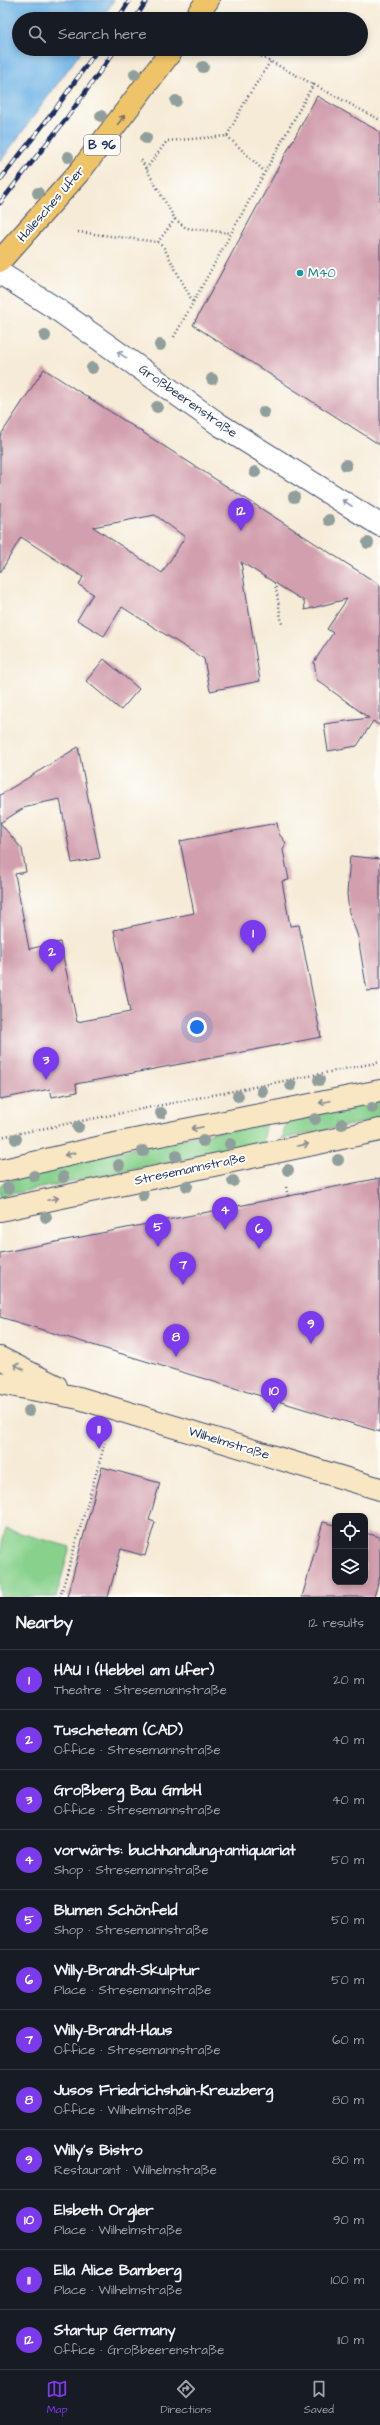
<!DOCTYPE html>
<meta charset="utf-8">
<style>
:root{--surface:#171b24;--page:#242831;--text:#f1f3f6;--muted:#9ea1a6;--line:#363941;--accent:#7c3aed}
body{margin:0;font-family:"Architects Daughter",sans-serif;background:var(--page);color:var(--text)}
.controls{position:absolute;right:12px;bottom:12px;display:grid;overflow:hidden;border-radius:8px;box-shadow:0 2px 6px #0003}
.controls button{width:36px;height:36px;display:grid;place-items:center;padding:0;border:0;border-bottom:1px solid var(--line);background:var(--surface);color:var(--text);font:20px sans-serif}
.you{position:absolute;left:197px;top:1027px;width:14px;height:14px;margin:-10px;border:3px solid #fff;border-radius:50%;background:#1a73e8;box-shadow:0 0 0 6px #1a73e833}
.badge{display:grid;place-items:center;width:26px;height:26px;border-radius:50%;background:var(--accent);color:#fff;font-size:13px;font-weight:700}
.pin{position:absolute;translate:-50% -33px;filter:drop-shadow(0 1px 2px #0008)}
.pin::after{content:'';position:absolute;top:21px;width:14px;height:12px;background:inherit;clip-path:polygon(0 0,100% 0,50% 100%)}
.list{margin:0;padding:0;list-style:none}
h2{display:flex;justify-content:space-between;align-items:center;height:52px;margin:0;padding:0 16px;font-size:17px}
h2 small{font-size:13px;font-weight:400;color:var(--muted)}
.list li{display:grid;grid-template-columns:26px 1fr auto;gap:12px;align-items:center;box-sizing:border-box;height:60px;padding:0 16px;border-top:1px solid var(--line)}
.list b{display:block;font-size:15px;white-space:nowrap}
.list p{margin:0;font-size:13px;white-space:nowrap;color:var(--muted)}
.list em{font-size:13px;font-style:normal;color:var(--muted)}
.icon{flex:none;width:22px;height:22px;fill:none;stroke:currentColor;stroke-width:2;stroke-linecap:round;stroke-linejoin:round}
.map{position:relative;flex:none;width:380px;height:1597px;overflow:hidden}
.search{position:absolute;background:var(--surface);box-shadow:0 2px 6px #0003;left:12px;right:12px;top:12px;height:44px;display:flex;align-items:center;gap:10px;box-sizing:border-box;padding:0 14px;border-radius:22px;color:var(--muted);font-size:15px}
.sheet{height:772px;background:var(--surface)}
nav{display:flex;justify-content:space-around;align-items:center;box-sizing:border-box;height:56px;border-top:1px solid var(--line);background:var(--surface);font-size:11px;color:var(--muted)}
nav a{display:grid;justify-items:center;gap:2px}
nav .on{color:var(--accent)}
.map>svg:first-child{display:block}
</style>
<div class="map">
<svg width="380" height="1597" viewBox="0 0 380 1597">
<rect width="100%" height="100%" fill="#fdfcf7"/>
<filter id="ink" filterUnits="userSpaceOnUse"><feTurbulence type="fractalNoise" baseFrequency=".025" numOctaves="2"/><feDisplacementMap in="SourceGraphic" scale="8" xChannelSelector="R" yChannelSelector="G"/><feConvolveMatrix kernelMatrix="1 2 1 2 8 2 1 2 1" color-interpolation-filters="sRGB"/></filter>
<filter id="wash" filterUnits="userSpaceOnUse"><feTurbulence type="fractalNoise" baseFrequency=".012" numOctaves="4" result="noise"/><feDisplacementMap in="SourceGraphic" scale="16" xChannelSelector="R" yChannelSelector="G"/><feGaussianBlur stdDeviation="0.9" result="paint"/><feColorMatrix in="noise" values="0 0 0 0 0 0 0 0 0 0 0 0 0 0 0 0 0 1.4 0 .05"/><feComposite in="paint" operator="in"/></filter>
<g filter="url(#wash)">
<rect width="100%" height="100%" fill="#f6ebd7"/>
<!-- green -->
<path fill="#88d18d" stroke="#528076" d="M380,1098V1119L282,1139L287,1118Z
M266,1122L263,1144L0,1196V1185L60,1163Z
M6,1529L70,1547L56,1597H0V1550Z"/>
<!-- water -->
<path fill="#70b4e6" stroke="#4672a2" d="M0,0H114L102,19H19V49H83L0,162Z"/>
<g id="blocks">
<!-- building -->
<path fill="#d29fae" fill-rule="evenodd" d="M317,96L380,132V445L193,325Z
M44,369L380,585V726L373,721L357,746L328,751L324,724L369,718L317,680L314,662L333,633L327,629L347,599L305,610L304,601L241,562L260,681L210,691L204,659L122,607L104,636L77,620L93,594L79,585L83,577L21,537L0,573V436ZM155,515L185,537L162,573L93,527Z
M104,659L139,689L121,710L86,681Z
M78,747L100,858L72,863L60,799L27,806L0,823L22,849L26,872L15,874L29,949L60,942L77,1022L130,1012L114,930L194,913L180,841L277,823L279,834L286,843L283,850L289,880L282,881L290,926L299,925L321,1037L76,1084L77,1092L52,1097L50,1089L0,1099V795Z
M350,856L380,859V990L367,991L358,937L349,912L347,894Z
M380,1178V1432L0,1317V1253Z
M102,1467L160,1483L149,1520L155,1522L145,1556L121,1549L108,1597H67Z
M323,1522L335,1525V1582H365V1533L380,1537V1576L374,1597H302Z"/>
</g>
</g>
<g filter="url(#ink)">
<use href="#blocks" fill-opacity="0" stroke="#3c4b70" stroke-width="1"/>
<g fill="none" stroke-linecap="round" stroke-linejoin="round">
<!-- minor casing -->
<g stroke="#3c4b70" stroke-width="24">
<path id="minor" d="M0,273L58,310L220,425L380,525"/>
</g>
<!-- secondary casing -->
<g stroke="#3c4b70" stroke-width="24">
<path id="secondary" d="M0,1171L110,1145L380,1091
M0,1210L380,1130
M0,1358L56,1386
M0,1383L79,1398L380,1489"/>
</g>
<!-- primary casing -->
<g stroke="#3c4b70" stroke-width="24">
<path id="primary" d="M194,19L208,0
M0,261L81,170L173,49"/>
</g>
<!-- path -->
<path stroke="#3c4b70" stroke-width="2.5" stroke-dasharray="1 3" stroke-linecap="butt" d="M247,49L380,120
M227,136L264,171
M146,169L167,141L227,136L247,98L270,62
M175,219L186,228L231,233
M78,232L158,242L175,219L140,158
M158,242L164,248L193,302
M174,337L314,83
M275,583L282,624
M0,1137L380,1062
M286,1187L288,1196
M273,1412L276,1400
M60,1597L105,1443"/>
<!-- minor -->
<use href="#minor" stroke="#fff" stroke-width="22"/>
<!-- secondary -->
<use href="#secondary" stroke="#f9e7c3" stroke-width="22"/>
<!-- primary -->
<use href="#primary" stroke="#efc469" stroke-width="22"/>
<!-- rail casing -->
<g stroke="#1b2f5e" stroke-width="4.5">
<path id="rail" d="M118,19L130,0
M135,19L147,0
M0,180L54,111L98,49
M0,203L66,119L116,49"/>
</g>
<!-- rail -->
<use href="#rail" stroke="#fdfcf7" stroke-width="3" stroke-dasharray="9" stroke-linecap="butt"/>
</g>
<!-- trees -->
<g fill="#909f9c">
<circle cx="203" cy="67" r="6"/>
<circle cx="135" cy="74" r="6"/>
<circle cx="176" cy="101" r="6"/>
<circle cx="101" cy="116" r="6"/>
<circle cx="146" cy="138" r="6"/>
<circle cx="68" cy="157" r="6"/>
<circle cx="38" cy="193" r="6"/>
<circle cx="45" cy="336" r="6"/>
<circle cx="160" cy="345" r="6"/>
<circle cx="92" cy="368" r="6"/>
<circle cx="212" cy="379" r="6"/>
<circle cx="157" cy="407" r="6"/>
<circle cx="264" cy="412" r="6"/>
<circle cx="346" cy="465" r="6"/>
<circle cx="255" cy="472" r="6"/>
<circle cx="294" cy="497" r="6"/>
<circle cx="329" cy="520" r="6"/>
<circle cx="368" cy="543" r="6"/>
<circle cx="319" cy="1080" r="6"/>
<circle cx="291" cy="1085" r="6"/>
<circle cx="262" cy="1091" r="6"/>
<circle cx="238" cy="1096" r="6"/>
<circle cx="372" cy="1108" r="6"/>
<circle cx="161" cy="1113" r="6"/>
<circle cx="315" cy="1119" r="6"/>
<circle cx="342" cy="1124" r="6"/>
<circle cx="78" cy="1127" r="6"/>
<circle cx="16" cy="1139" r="6"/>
<circle cx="203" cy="1141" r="6"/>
<circle cx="230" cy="1144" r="6"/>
<circle cx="143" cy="1151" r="6"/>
<circle cx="176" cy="1156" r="6"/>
<circle cx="338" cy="1160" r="6"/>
<circle cx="119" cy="1165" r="6"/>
<circle cx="288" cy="1170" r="6"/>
<circle cx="34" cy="1176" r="6"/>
<circle cx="63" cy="1177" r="6"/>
<circle cx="233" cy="1181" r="6"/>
<circle cx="187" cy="1186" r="6"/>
<circle cx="8" cy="1188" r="6"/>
<circle cx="143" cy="1196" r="6"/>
<circle cx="46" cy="1217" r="6"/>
<circle cx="29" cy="1411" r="6"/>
</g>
<!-- one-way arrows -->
<defs><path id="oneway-shaft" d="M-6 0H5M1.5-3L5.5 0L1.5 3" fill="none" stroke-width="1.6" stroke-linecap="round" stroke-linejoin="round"/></defs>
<use stroke="#7a7263" href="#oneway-shaft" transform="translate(121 120) rotate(-53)"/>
<g stroke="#8d97ae">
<use href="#oneway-shaft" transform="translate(122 355) rotate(-145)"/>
<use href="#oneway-shaft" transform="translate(347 503) rotate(-147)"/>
</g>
<g stroke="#8a8b90">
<use href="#oneway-shaft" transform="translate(325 1102) rotate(168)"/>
<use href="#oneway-shaft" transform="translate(197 1128) rotate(169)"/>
<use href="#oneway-shaft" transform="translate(303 1145) rotate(-11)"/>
<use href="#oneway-shaft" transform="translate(70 1154) rotate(167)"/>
<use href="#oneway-shaft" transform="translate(53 1199) rotate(-12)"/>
<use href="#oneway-shaft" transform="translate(19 1367) rotate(-153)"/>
</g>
</g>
<!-- markers -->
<circle fill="#0f9aa8" stroke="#fdfcf7" stroke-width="1.5" cx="300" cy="273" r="4"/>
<g text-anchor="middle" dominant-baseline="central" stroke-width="4" stroke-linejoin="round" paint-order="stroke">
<!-- shield labels -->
<rect fill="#fdfcf7" stroke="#5f6c8c" stroke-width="1" x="84" y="135" width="36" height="20" rx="3"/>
<g font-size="12" font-weight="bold" fill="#1b2f5e">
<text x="102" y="145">B 96</text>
</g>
<!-- street labels -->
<g font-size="13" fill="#1b2f5e" stroke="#fdfcf7">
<text transform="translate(51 204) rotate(-49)">Hallesches Ufer</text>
<text transform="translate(188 401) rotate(35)">Großbeerenstraße</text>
<text transform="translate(190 1169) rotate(-12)">Stresemannstraße</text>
<text transform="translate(229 1443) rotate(17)">Wilhelmstraße</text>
</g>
<!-- culture labels -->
<g font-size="13" fill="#0d838f" stroke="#fdfcf7" text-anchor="start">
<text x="308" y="273">M40</text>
</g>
</g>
</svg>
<div class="controls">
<button><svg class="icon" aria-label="locate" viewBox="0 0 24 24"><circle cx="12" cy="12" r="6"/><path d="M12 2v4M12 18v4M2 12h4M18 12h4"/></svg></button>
<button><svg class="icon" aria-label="layers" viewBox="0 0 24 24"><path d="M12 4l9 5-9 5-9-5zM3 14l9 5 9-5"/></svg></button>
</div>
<div class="you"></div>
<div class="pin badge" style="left:253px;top:953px">1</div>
<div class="pin badge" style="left:52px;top:972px">2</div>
<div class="pin badge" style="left:46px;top:1080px">3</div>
<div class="pin badge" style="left:225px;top:1230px">4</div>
<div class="pin badge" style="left:158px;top:1247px">5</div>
<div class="pin badge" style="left:259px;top:1249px">6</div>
<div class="pin badge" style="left:183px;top:1285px">7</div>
<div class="pin badge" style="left:176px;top:1357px">8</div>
<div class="pin badge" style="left:311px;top:1344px">9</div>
<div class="pin badge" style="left:274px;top:1411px">10</div>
<div class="pin badge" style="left:99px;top:1449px">11</div>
<div class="pin badge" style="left:241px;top:531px">12</div>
<div class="search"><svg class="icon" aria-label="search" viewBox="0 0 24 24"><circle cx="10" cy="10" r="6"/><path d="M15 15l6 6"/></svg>Search here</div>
</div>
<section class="sheet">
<h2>Nearby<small>12 results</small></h2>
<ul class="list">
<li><span class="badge">1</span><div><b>HAU 1 (Hebbel am Ufer)</b><p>Theatre · Stresemannstraße</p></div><em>20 m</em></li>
<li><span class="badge">2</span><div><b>Tuscheteam (CAD)</b><p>Office · Stresemannstraße</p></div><em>40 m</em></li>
<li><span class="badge">3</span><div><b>Großberg Bau GmbH</b><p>Office · Stresemannstraße</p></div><em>40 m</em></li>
<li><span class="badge">4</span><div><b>vorwärts: buchhandlung+antiquariat</b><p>Shop · Stresemannstraße</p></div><em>50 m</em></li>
<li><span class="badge">5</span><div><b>Blumen Schönfeld</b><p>Shop · Stresemannstraße</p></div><em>50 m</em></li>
<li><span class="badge">6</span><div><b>Willy-Brandt-Skulptur</b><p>Place · Stresemannstraße</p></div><em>50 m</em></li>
<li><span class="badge">7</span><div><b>Willy-Brandt-Haus</b><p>Office · Stresemannstraße</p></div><em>60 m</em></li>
<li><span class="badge">8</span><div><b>Jusos Friedrichshain-Kreuzberg</b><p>Office · Wilhelmstraße</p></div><em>80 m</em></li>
<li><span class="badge">9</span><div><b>Willy's Bistro</b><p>Restaurant · Wilhelmstraße</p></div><em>80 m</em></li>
<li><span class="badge">10</span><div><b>Elsbeth Orgler</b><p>Place · Wilhelmstraße</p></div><em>90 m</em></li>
<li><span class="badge">11</span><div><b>Ella Alice Bamberg</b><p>Place · Wilhelmstraße</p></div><em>100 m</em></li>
<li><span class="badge">12</span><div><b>Startup Germany</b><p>Office · Großbeerenstraße</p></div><em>110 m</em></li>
</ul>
</section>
<nav>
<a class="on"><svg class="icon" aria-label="map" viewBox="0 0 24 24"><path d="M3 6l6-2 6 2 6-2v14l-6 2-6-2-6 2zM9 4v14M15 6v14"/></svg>Map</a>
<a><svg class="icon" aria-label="directions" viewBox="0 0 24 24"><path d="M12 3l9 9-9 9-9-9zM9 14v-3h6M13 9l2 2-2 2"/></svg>Directions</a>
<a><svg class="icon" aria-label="saved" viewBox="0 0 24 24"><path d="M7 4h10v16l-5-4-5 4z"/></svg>Saved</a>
</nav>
